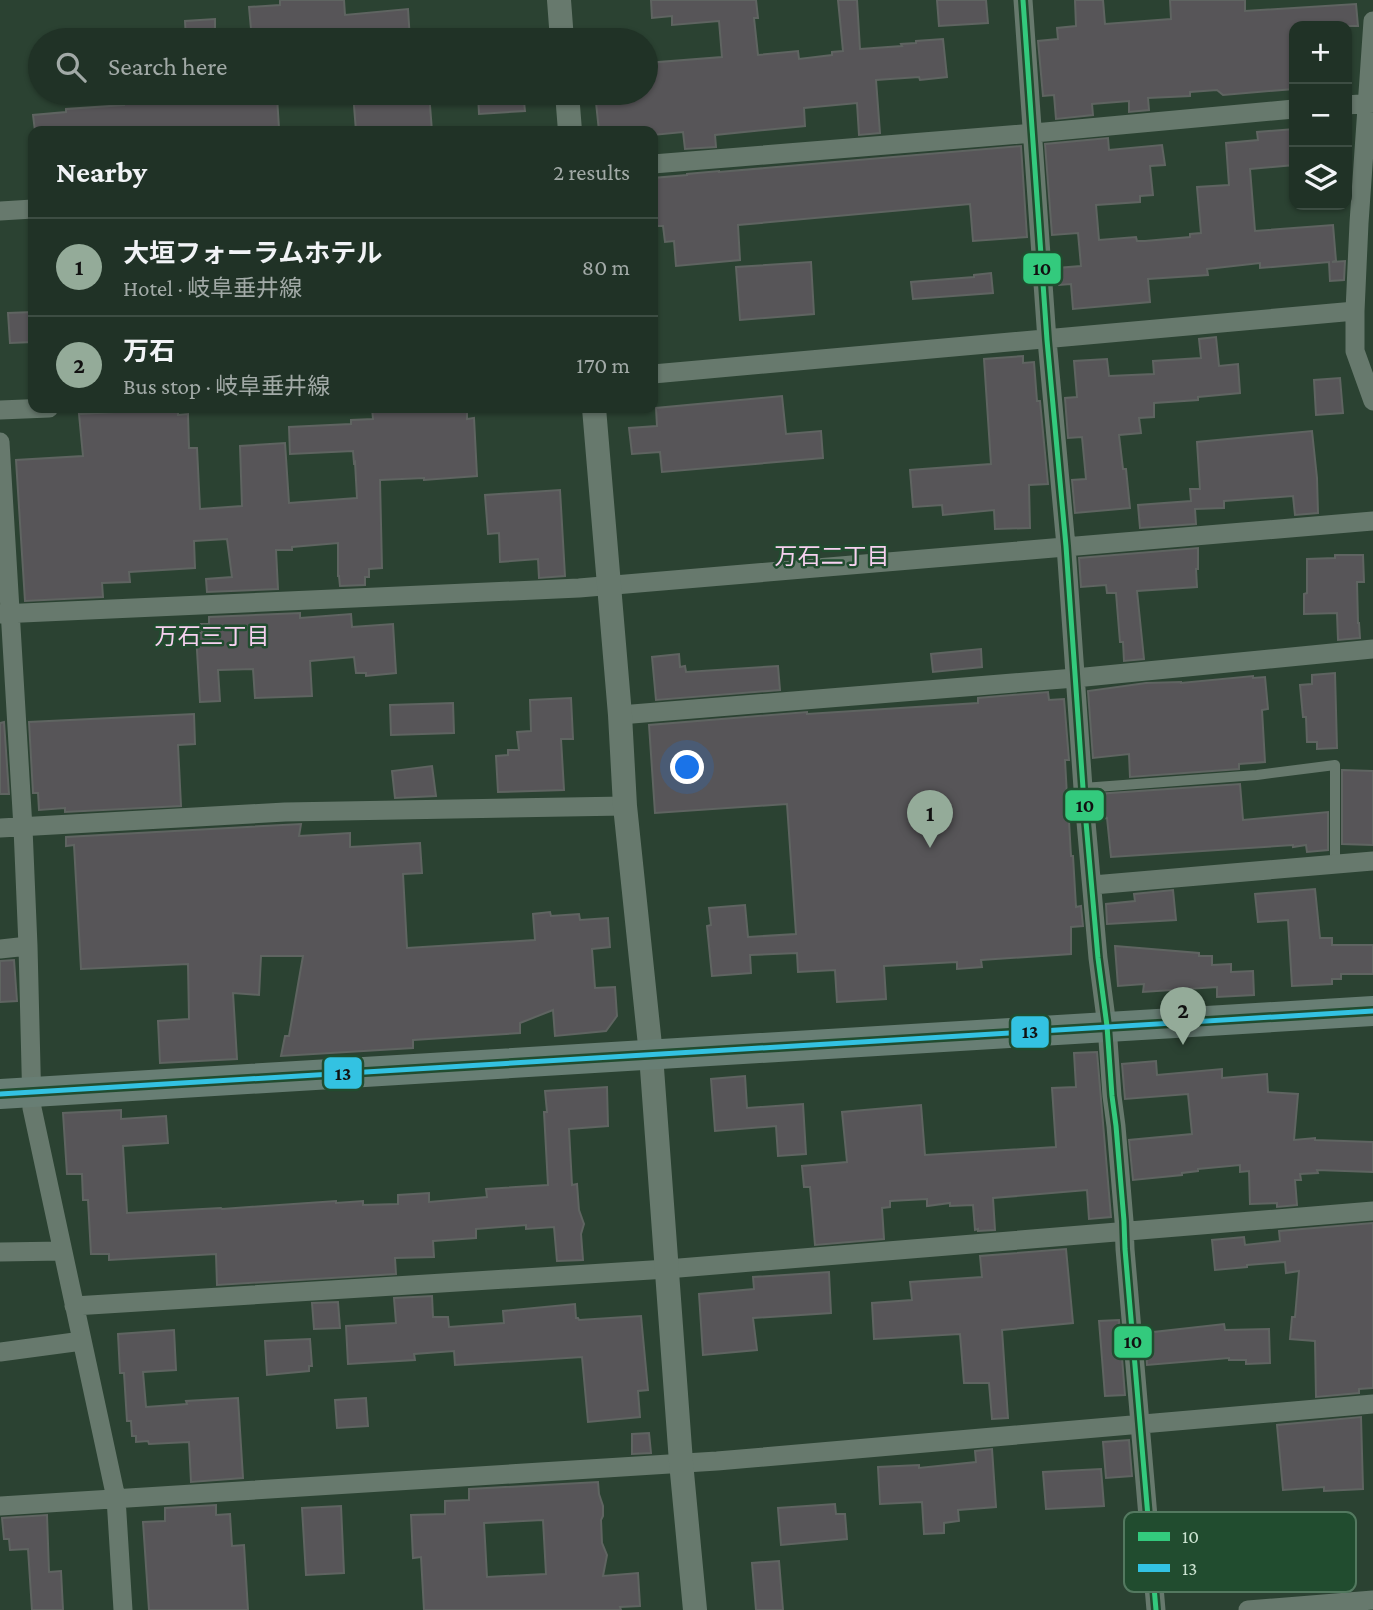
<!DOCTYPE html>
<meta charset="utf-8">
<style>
:root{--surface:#203226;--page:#283a2e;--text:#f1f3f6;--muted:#a2aaa7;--line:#3d4d43;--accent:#94ab99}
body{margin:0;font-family:"Crimson Pro","Noto Sans JP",serif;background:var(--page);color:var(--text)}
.controls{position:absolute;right:21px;top:21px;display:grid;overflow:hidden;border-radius:14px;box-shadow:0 2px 5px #0004}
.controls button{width:63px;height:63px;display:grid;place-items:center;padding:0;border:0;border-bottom:2px solid var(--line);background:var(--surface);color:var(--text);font:35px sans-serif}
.you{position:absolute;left:688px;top:768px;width:24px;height:24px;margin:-18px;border:5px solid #fff;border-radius:50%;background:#1a73e8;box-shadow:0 0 0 10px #1a73e833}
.badge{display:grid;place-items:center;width:46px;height:46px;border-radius:50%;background:var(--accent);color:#111;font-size:23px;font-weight:700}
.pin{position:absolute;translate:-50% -58px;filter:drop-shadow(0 2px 4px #0008)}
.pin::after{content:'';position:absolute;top:37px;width:24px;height:21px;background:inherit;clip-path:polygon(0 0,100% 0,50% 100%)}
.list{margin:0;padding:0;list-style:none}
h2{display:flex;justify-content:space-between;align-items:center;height:91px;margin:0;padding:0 28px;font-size:30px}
h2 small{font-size:23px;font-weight:400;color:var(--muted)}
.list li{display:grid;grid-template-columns:46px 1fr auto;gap:21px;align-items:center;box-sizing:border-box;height:98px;padding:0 28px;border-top:2px solid var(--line)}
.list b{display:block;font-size:26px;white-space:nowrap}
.list p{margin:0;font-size:23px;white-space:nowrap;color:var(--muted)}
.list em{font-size:23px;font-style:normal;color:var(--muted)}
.icon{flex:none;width:38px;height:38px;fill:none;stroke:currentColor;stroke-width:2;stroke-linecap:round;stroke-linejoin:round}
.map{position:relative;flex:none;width:1373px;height:1610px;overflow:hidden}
.search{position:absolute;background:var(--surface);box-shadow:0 2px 5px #0004;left:28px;top:28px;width:630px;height:77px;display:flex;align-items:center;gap:18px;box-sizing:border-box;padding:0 24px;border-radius:38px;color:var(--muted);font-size:26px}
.panel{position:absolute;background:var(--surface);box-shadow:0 2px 5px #0004;left:28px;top:126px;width:630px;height:287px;border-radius:14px}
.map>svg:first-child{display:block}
</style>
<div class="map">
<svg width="1373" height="1610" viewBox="0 0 1373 1610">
<rect width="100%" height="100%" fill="#2b4232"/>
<!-- building -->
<path fill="#575558" stroke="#5f6461" stroke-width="2" fill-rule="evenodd" d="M280,0H344L345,15L408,9L410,40H252L249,7L280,5Z
M651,0H756L758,18H754L758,55L798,51L799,59L832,55V52L843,51L838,0H857L860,49L902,46L901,44L916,43V41L943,39L947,77L920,80L919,77L876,80L880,133L859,135L857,103L804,108L805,126L715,135L716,147L685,149L683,132L653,135V131H599L595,93H646V63L722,57L719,21L672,25V16L652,18Z
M937,0H986L988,23L939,26Z
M1075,0H1103L1105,24L1171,19L1170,0H1245V11L1356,4L1358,26H1294V89L1223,95L1217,90L1190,92V96L1148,98L1149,110L1129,112V101L1092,104L1093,115L1056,119L1054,95L1043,96L1038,41L1058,39L1057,28L1076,26Z
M215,19V40H186L185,21Z
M255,93H263V99L277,97L279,128L234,131H35L33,115L66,112V109L124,105V102Z
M353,93H429L432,131H356Z
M478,93H523L525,111L479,114Z
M1294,129V165L1250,169L1255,231L1333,225L1336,261L1332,262L1345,261L1344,280L1330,281L1329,262L1260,268V263L1207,269L1208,275L1148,279L1150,302L1073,309L1071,284L1059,285L1057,268L1081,266L1078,233L1052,235L1045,144L1108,138L1109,150L1162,145L1165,165L1150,166L1153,195L1140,196V202L1096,205L1099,240L1136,237L1137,241H1145L1190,237V234L1201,233L1197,187L1229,185L1226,143L1258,140L1257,132Z
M1021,146L1027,237L973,241L970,204L738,225L740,260L676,266L674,241L665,242L663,226H653V178L687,175V174L719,171V172Z
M811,262L814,314L740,320L736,267Z
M991,273L993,293L913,299L911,282L974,277V275Z
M33,312V342L10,343L8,313Z
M1216,337L1219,366L1238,364L1240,393L1198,397V400L1154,403V417L1139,418L1141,433L1119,435L1123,469H1126L1130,508L1075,513L1072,480L1086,479L1082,437L1068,438L1065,398L1077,397L1074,361L1107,359L1109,376L1154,374L1153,361L1201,358L1199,339Z
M1023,356V363L1034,362L1037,401H1040L1048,484L1029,485L1030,528L995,529L994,510L943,515L942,505L913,507L910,470L991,464L984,359Z
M1340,378L1343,413L1316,415L1314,380Z
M782,396L786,434L821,431L823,458L662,472L660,452L632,454L629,428L657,426L656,408Z
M372,408H467V419L474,418L477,476L424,480V478L380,480L382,568L369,569V577H365V585L340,586L339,576H338V543L292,547V550H276L278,589L207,592L206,579L232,577L227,539L194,541L195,568L129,572L130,582L102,583L103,597L25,601L16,460L83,456L79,414L134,411H178V415L188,414L189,448H197L200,509L242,506L240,446L285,443L289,503L357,498L355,462L354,463L353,451L290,454L289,427L351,424V420L373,419Z
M1312,431L1317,478L1318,513L1295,515L1293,496L1224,501V508L1195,509L1196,524L1140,528L1138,505L1191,501L1190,489H1200L1197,442Z
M560,490L565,576L539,578L538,559L500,562L499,533L488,534L485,495Z
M1198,548V569H1196L1197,587L1137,591L1144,659L1124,661L1123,642H1120L1116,593H1107L1106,585L1081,587L1079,558Z
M1335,555H1363L1364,582H1357L1358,623H1359L1360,638L1338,640L1337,613L1304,614V594L1307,593V559L1335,558Z
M300,613V618L351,614L352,627L393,624L396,673L366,676V673H356L354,657L310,661L312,696L255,698L253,669L218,670L220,701L200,702L196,633H202L201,624H209V617Z
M981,649L982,667L933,672L931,654Z
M679,654L680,667L685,666L686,672L778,666L780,690L656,700L652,657Z
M1335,673L1337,748L1317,749V742H1307L1306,717H1303L1300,685L1312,684V675Z
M1253,676V678L1265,677L1268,709L1262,710L1265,762L1239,764V769L1130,777L1129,754L1093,758L1088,691L1146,683L1181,682V683Z
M1048,692L1049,700L1064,699L1069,760H1065L1067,796H1071L1074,821H1069L1071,856H1073L1076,907L1081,906L1083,926L1071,927V954L981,960L982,967L957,969V962L884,966L886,999L837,1002L835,970L798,972L797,953L750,955L751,973L712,976L707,926L711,925L709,908L745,905L748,937L796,934L787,804L655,813L649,725L807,712V714L978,703V698Z
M571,698L573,739H561L564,790L498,792L496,756L508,755V750H519L517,732L531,731L530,700Z
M453,703L454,733L391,735L390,705Z
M194,714L195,744L178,745L181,806L65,812V808L39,810L38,793H33L29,722Z
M4,722L9,794H0V723Z
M432,766L436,796L395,798L392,771Z
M1342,770L1373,771V845L1342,844Z
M1240,784L1243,820L1328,812V850L1307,852L1306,845L1293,847V845L1111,857L1107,818L1098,819L1096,794Z
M301,824L299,836L350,833V847L420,843L422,873L403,874L407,948L535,940L533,914L550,912L551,916L579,914L580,920L608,918L610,947L592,949L595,988L615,987L617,1016L606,1031L555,1036L553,1010L520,1023V1033L413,1040V1048L281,1056L285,1036H289L303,956H261L259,995L233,993L237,1059L160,1063L158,1021L189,1019L188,964L81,969L74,845L66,846V837Z
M1315,889L1320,938H1332V945H1373V974H1341V979H1332V984L1292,986L1288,920L1258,922L1255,894Z
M1173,890L1176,920L1107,924L1106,904L1135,901L1134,894Z
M1115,946L1199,953V956H1212V965L1231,964V972L1253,971L1254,995L1217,997V987L1143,992L1144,984L1118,986Z
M14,960L17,1001L0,1002V961Z
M1097,1052L1111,1217L1089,1219L1087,1190L993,1198L995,1230L978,1231V1229L975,1230L973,1205L950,1206V1203L927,1206V1199L890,1201V1207L882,1208L884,1239L815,1245L810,1187H804L802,1166L847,1162L842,1112L921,1105L925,1155L1056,1147L1052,1088L1076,1087L1074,1053Z
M1156,1061L1157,1075L1222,1069V1078L1267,1074L1268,1092L1298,1094L1294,1140L1315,1138V1140L1373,1142V1172L1317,1170L1318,1173L1300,1174L1301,1180H1295L1297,1205L1277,1207V1203L1250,1204L1249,1171L1240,1172V1165L1198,1169V1171L1182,1173V1175L1133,1180L1129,1140L1192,1134L1188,1094L1125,1099L1122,1064Z
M745,1076L747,1108L803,1104L806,1154L778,1156L776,1126L715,1131L711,1079Z
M607,1087L608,1126L569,1129L572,1185L577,1184L579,1210L584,1224L581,1234L583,1260L557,1261L554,1227L526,1229V1225L476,1229V1238L433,1241L434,1257L395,1258L396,1274L217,1285L216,1254L109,1260V1254H91L88,1200H83L82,1174H67L63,1113L121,1110V1119L166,1116L168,1143L123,1146L127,1213L221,1208L222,1209L336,1201V1203L363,1201V1205L398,1204V1195L429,1193V1202L487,1197L486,1189L548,1185L544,1112H547L545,1091Z
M1373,1223V1388L1359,1389V1393L1316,1397L1315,1341L1290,1339L1292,1317H1295L1299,1271L1286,1273L1285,1262L1247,1265V1267L1215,1270L1212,1240L1244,1237L1245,1245L1280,1241L1279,1231Z
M1066,1249L1073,1323L1002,1330L1008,1418L992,1419L989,1383H964L960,1334L874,1339L872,1303L912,1300L910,1282L982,1277L980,1256Z
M829,1272L831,1313L753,1318L757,1350L703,1355L699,1294L754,1289L753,1277Z
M432,1296L433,1317H448L449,1327L504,1323L503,1311L575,1304L576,1318H578L579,1320L641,1316L648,1390L638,1391L640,1417L588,1422L582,1357L455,1365L454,1351L414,1354L415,1360L348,1364L346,1326L396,1323L394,1298Z
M338,1302L340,1328L314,1329L312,1303Z
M1119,1320L1125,1395L1105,1396L1099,1321Z
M1224,1324L1225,1330L1269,1329L1270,1363L1246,1364V1360H1229V1358L1147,1365L1145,1333Z
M174,1330L176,1370L143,1372L146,1407L187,1404L186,1401L238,1398L243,1478L191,1482L189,1442L149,1444L148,1441L136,1442V1436H132L131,1421H127L124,1373H120L118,1334Z
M310,1339L312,1366H309V1371L267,1375L265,1341Z
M366,1398L368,1426L337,1428L335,1400Z
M1361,1417L1363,1489L1324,1491V1487L1283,1490L1277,1425Z
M649,1433L651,1453L632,1454V1434Z
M1129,1440L1132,1476L1106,1478L1103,1442Z
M992,1449L996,1507L958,1510L959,1521L944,1523V1533L924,1534L922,1502L880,1504L878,1467L919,1465V1468L976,1462L975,1451Z
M1101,1469L1104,1506L1046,1509L1043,1472Z
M598,1482L599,1494L603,1506V1516L601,1520L602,1543L607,1555L603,1576L638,1573L640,1606L620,1607L621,1610H424L421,1557L413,1558L411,1515L445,1514V1501L469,1500V1489ZM543,1520L546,1574L487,1577L484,1523Z
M835,1504L836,1514H845L847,1539L781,1545L778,1508Z
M216,1505V1515L230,1514L232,1546L244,1545L248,1610H149L143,1522L165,1521V1508Z
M341,1506L344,1573L306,1575L302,1508Z
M47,1515L49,1572L61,1571L63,1610H32L28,1549L10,1550L9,1539H4L2,1518Z
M779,1561L783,1610H756L752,1563Z"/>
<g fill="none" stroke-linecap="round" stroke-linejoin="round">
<!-- service -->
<path stroke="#67796d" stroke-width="10" d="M1083,788L1257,775L1335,765V854L1336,864"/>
<!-- minor -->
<path stroke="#67796d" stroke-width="19" d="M1023,0L1047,340L1066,546L1083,788L1098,958L1107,1026L1112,1096L1116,1126L1124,1221L1125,1249L1156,1610
M1373,21L1359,223L1355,311V351L1373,401
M1347,105L1373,103
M653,164L1034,133L1294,109
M0,211L33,209
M653,374L1355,311
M0,410L49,408
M0,442L23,828L28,946L32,1108L116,1498L123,1610
M0,614L579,588L1373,521
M620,715L1075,678L1373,649
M0,828L285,812L625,806
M1093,885L1373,861
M0,949L28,946
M0,1252L63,1251
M74,1306L667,1269L1373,1211
M0,1352L82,1341
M0,1506L717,1461L1373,1404
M1248,1610L1373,1600"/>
<!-- tertiary -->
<path stroke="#67796d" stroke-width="24" d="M559,0L562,40
M567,93L570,131
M594,408L620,715L625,806L651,1055L681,1462L695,1610"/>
<!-- primary -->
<path stroke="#687e74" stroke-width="30" d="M0,1094L1373,1011"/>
<!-- bus-1 casing -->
<g stroke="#214c2f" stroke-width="10">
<path id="bus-1" d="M1023,0L1047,340L1066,546L1083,788L1098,958L1107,1026L1112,1096L1116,1126L1124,1221L1125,1249L1156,1610"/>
</g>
<!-- bus-2 casing -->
<g stroke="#214c2f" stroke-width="10">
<path id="bus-2" d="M0,1094L1373,1011"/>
</g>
<!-- bus-1 -->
<use href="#bus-1" stroke="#33ca7d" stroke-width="5"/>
<!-- bus-2 -->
<use href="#bus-2" stroke="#33c2e2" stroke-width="5"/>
</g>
<g text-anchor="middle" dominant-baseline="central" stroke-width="5" stroke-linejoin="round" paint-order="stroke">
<!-- neighbourhood labels -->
<g font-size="23" fill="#f7d1f0" stroke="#214c2f">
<text x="832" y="556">万石二丁目</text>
<text x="212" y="636">万石三丁目</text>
</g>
</g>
<!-- legend -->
<rect x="1124" y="1512" width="232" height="80" rx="10" fill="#214c2f" stroke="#547960" stroke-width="2"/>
<rect x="1138" y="1532" width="32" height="9" fill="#33ca7d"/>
<rect x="1138" y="1564" width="32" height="8" fill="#33c2e2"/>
<g font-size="19" fill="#cce3d1">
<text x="1182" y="1543">10</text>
<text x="1182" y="1575">13</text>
</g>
<g stroke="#214c2f" stroke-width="2.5">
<rect x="1022" y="252" width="40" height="33" rx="7" fill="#33ca7d"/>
<rect x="1064" y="789" width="41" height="33" rx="7" fill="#33ca7d"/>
<rect x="1010" y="1015" width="40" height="34" rx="7" fill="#33c2e2"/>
<rect x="323" y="1056" width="40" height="34" rx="7" fill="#33c2e2"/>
<rect x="1113" y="1325" width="40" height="34" rx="7" fill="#33ca7d"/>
</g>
<g font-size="19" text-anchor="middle" font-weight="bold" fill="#111">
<text x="1042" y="275">10</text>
<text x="1085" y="812">10</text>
<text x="1030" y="1038">13</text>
<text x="343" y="1080">13</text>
<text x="1133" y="1348">10</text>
</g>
</svg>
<div class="controls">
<button>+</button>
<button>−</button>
<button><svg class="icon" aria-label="layers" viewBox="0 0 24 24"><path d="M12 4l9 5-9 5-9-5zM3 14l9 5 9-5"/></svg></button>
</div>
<div class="you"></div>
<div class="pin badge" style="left:930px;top:848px">1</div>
<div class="pin badge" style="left:1183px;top:1045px">2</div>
<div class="search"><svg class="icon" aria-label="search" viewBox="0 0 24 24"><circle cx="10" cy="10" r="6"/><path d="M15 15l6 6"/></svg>Search here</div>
<section class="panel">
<h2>Nearby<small>2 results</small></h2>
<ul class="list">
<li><span class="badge">1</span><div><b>大垣フォーラムホテル</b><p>Hotel · 岐阜垂井線</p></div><em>80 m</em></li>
<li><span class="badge">2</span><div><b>万石</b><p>Bus stop · 岐阜垂井線</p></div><em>170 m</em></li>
</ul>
</section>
</div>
